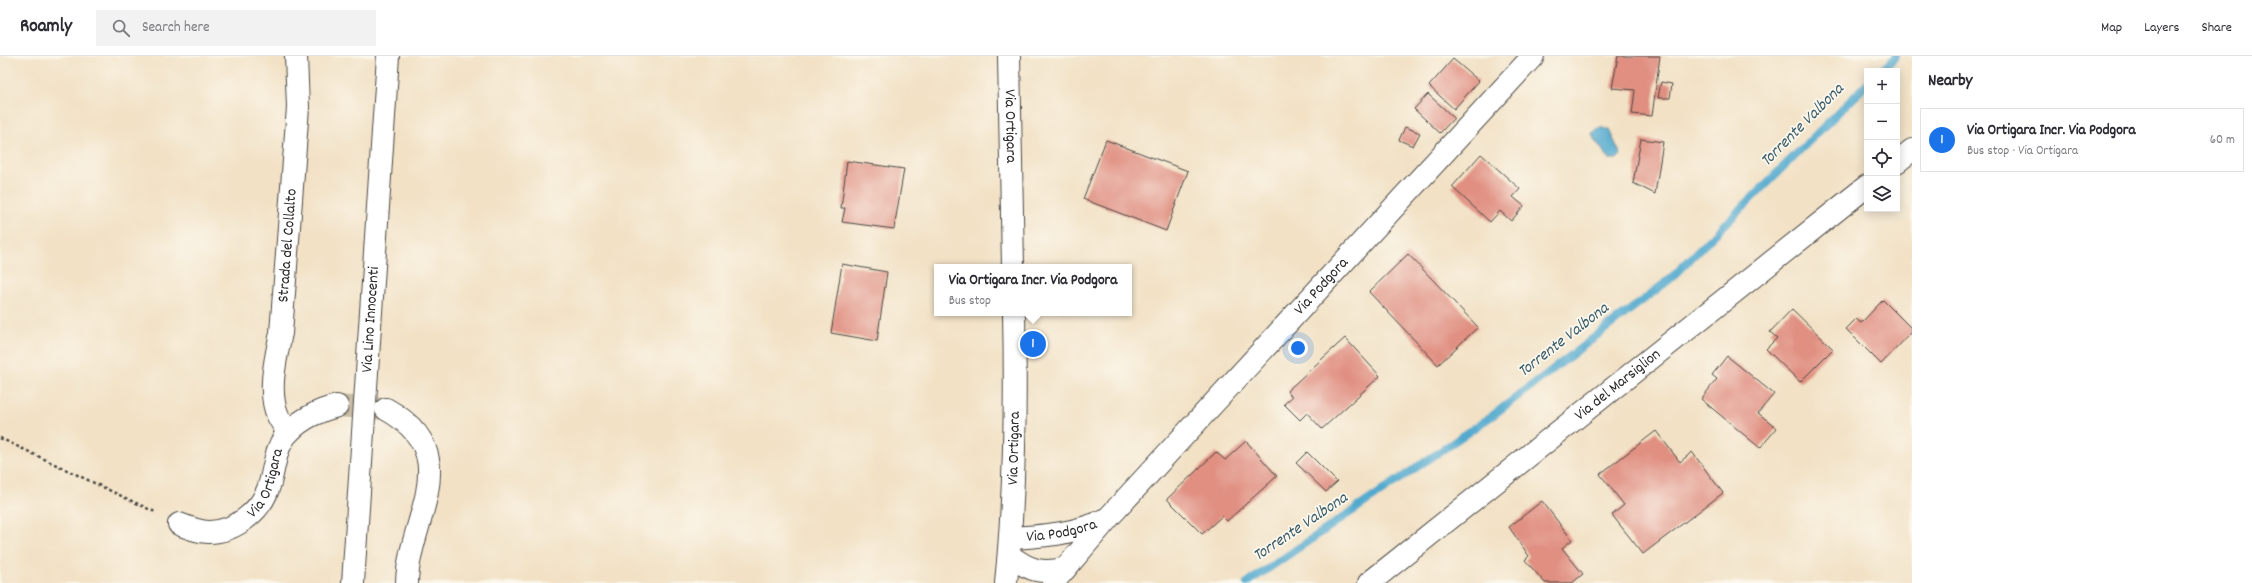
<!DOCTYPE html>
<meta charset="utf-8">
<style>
:root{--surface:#fff;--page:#f2f2f3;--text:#2b2b33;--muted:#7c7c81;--line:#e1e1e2;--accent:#1a73e8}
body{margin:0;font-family:Dekko,sans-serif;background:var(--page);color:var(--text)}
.controls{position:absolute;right:12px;top:12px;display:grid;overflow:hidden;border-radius:0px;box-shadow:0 2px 10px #0003}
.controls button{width:36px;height:36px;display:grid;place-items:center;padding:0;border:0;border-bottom:1px solid var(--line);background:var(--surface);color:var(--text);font:20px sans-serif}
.you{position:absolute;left:1298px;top:292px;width:14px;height:14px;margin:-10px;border:3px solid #fff;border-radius:50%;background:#1a73e8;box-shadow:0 0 0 6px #1a73e833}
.badge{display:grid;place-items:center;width:26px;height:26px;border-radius:50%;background:var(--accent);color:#fff;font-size:13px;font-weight:700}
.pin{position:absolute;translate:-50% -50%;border:2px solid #fff;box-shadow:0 1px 4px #0006}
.popup{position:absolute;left:934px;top:208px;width:198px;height:52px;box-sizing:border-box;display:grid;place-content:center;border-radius:0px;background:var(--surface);filter:drop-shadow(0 1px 3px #0005);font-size:13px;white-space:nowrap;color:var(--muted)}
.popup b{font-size:15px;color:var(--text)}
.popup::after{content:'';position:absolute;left:50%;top:100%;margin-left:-8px;border:8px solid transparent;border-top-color:var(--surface)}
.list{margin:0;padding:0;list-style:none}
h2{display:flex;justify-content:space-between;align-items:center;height:52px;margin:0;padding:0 16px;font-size:17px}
h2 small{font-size:13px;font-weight:400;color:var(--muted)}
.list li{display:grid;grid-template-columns:26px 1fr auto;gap:12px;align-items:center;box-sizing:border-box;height:64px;margin:0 8px 8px;padding:0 8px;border:1px solid var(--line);border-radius:0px}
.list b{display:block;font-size:15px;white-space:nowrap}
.list p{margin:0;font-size:13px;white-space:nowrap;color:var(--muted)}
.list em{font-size:13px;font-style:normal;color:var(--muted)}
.icon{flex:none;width:22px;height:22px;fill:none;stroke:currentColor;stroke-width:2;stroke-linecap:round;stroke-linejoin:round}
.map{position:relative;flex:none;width:1912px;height:527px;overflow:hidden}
header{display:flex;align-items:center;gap:24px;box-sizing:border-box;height:56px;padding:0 20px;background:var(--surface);border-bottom:1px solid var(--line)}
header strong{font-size:19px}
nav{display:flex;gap:22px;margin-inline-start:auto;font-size:14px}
.search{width:280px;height:36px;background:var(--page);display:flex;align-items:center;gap:10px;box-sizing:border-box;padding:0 14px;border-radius:0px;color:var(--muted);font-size:15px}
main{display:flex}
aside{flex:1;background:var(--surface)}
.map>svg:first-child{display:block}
</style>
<header>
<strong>Roamly</strong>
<div class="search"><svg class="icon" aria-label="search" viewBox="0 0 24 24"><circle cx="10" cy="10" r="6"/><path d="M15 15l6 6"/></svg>Search here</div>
<nav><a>Map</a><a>Layers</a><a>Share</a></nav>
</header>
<main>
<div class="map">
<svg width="1912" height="527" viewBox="0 0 1912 527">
<rect width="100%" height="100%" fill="#fbf7ec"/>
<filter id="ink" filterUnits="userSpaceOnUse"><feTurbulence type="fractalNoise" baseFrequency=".025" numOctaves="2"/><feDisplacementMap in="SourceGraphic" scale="8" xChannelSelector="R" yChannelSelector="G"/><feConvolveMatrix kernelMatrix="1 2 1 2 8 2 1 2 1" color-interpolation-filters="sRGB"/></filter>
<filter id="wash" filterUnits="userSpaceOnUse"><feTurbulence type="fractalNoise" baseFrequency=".012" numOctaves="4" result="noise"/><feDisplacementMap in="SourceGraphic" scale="16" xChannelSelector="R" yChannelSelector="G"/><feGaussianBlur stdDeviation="0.9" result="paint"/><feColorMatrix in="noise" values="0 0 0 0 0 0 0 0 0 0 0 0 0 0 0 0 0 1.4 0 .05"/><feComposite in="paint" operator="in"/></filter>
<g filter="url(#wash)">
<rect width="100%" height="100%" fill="#f2e1c5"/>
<!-- water -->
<path fill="#51a9ce" stroke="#3e6a7c" d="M1600,71L1609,74L1621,99L1617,103H1609L1594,83L1592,77Z"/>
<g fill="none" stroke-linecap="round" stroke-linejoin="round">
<!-- stream -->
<path stroke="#51a9ce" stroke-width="8" d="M1881,15L1896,0
M1247,527L1492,360L1669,224L1867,28"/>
</g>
<g id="blocks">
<!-- building -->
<path fill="#e08f81" d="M1618,0H1660L1652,60L1632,58L1635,34L1612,32Z
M1453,3L1479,25L1454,53L1429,30Z
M1661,26L1672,28L1670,42H1658Z
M1428,38L1454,62L1440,77L1414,53Z
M1405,71L1420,77L1413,90L1399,84Z
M1641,83L1663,86L1655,138L1633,127Z
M1106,84L1188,115L1166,175L1083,143Z
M1481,98L1520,133L1513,141L1524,150L1511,165L1500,155L1490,166L1452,131Z
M847,105L904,113L894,173L842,166L845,152H841Z
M1408,198L1478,271L1438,309L1369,236Z
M842,208L887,216L877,285L831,277Z
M1883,244L1912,273V276L1881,308L1846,273L1856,263L1861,267Z
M1792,253L1833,293L1800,326L1766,293L1777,282L1770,276Z
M1345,282L1380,320L1322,373L1307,357L1300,364L1284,348L1292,341L1287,335Z
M1727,300L1774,338L1758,357L1777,372L1760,392L1701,343L1717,323L1712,319Z
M1656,375L1680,406L1692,396L1723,437L1643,498L1612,459L1624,449L1600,418Z
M1246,385L1277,420L1227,465L1222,460L1202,478L1167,443L1216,396L1225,404Z
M1307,396L1337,426L1326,436L1296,407Z
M1542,445L1572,484L1562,492L1583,518L1572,527H1545L1525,504L1529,500L1509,471Z"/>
</g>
</g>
<g filter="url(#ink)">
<use href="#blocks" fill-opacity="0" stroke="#494642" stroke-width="1"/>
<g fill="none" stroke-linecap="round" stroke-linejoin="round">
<!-- street-tunnel -->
<path stroke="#cabda6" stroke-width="22" stroke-dasharray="22 11" stroke-linecap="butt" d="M337,350L384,353"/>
<!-- street casing -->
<g stroke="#494642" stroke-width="24">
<g id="street">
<path d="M386,353C468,398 408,463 407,527"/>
<path id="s1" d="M288,376C285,371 281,366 278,360C267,336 276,301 281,277L298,51L296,0"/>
<path id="s2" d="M179,468C189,472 199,476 209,476C234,476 260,456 268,433C275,415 274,390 289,376C301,363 320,354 337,350"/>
</g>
</g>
<!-- secondary casing -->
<g stroke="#494642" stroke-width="24">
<g id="secondary">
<path id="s3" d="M1009,0L1013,211"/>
<path d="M1897,106L1912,94"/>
<path id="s4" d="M1011,482C1044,480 1076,478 1106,463"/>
<path d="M1009,499C1028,514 1042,519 1066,512"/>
<path id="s5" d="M1006,527C1015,437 1016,347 1014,257"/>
<path id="s6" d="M1053,527L1110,460L1533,0"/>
<path id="s7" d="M1369,527L1867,130"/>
</g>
</g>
<!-- primary casing -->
<g stroke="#494642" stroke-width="24">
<g id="primary">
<path id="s8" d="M353,527L388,0"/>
</g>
</g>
<!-- path -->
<path stroke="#494642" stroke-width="2.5" stroke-dasharray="3 3" stroke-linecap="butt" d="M0,382L157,457"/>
<!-- street -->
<use href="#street" stroke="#fff" stroke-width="22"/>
<!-- secondary -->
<use href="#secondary" stroke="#fff" stroke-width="22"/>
<!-- primary -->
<use href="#primary" stroke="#fff" stroke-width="22"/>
</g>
</g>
<g text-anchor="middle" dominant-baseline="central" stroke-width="3.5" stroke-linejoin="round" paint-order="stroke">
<!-- street labels -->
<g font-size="16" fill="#2b2b2b" stroke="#fbf7ec">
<text stroke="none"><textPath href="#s3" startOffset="70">Via Ortigara</textPath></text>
<text stroke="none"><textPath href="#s1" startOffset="191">Strada del Collalto</textPath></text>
<text stroke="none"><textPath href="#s6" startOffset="400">Via Podgora</textPath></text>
<text stroke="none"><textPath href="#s8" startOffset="264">Via Lino Innocenti</textPath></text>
<text stroke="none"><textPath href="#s7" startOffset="318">Via del Marsiglion</textPath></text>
<text stroke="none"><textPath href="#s5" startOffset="135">Via Ortigara</textPath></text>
<text stroke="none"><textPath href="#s2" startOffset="113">Via Ortigara</textPath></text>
<text stroke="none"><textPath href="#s4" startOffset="51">Via Podgora</textPath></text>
</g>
<!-- water labels -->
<g font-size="17" font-style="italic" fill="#3a5d6c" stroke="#fbf7ec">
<text transform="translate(1803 70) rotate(-45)">Torrente Valbona</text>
<text transform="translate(1564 285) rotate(-38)">Torrente Valbona</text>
<text transform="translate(1301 472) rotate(-34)">Torrente Valbona</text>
</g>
</g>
</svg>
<div class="controls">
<button>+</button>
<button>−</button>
<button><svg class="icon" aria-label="locate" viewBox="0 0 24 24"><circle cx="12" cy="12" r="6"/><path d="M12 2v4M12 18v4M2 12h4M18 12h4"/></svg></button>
<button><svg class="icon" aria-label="layers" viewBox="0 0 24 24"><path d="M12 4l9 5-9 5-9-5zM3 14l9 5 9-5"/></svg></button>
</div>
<div class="you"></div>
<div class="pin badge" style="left:1033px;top:288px">1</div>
<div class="popup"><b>Via Ortigara Incr. Via Podgora</b>Bus stop</div>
</div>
<aside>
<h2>Nearby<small></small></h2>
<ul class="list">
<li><span class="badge">1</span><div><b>Via Ortigara Incr. Via Podgora</b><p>Bus stop · Via Ortigara</p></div><em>60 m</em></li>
</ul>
</aside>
</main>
